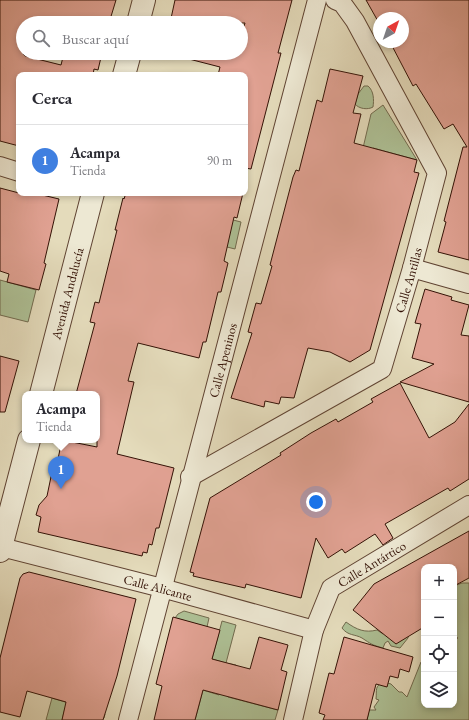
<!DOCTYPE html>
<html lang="es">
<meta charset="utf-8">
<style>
:root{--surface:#fff;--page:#f2f2f3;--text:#2b2b33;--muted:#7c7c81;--line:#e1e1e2;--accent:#8f2418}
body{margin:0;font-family:"EB Garamond",serif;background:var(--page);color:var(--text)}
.controls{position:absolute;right:12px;bottom:12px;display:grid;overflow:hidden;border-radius:8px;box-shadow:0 2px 6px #0003}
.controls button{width:36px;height:36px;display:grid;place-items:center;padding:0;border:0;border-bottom:1px solid var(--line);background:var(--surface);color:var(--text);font:20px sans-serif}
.compass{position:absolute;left:373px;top:12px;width:36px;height:36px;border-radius:50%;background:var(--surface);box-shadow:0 2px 6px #0003;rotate:40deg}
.you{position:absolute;left:316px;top:502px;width:14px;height:14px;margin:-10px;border:3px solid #fff;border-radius:50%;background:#1a73e8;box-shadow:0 0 0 6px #1a73e833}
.badge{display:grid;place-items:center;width:26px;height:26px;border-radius:50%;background:var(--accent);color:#fff;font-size:13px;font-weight:700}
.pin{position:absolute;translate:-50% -33px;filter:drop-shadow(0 1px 2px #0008)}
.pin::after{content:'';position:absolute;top:21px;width:14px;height:12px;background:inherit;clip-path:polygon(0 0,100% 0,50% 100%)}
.popup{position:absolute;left:22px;top:391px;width:78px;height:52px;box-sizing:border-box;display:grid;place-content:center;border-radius:8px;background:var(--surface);filter:drop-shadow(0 1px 3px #0005);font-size:13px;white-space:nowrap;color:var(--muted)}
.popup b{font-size:15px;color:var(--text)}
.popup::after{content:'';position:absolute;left:50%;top:100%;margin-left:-8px;border:8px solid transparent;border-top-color:var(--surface)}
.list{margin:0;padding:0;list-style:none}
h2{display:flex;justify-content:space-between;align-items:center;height:52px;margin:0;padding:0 16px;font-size:17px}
h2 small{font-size:13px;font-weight:400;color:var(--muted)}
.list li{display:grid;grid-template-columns:26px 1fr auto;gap:12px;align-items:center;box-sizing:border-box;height:72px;padding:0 16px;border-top:1px solid var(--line)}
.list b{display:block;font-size:15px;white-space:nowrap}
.list p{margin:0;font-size:13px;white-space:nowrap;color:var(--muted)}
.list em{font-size:13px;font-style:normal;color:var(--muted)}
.icon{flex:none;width:22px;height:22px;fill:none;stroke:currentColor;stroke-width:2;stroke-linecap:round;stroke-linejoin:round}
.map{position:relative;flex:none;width:469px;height:720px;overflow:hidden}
.search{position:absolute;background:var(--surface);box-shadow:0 2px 6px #0003;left:16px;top:16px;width:232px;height:44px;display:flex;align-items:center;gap:10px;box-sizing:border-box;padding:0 14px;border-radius:22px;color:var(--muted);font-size:15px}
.panel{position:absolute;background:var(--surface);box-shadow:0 2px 6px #0003;left:16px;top:72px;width:232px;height:124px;border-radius:8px}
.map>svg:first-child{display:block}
</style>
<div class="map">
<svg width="469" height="720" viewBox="0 0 469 720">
<rect width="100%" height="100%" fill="#e4dbbb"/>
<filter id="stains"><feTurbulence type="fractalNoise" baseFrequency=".005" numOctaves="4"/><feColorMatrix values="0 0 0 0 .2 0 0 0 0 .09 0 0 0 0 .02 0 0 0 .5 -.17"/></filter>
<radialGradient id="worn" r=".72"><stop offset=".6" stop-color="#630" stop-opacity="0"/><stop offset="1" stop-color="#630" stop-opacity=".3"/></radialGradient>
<!-- green -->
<path fill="#aec196" stroke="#716a4e" d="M43,53H66L65,60Z
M364,86H368C374,91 374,100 373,107C368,110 359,109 355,104L358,94Z
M383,105L417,160L373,148L369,163L359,165L371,114Z
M182,207L241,222L235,249L227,247Z
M0,280L36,290L28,322L0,315Z
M462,583H469V720H367L369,710H376L374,707L379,700L376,699C377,690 374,686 384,682L391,684L399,692H402L407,697L421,662L424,660V705H454V641L458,638L454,635V586Z
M184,611L209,618L207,627L175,618L178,614Z
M222,621L236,625L226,663L236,665L228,697L278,710L275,720H195L203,690L219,695L227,665L226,663L212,659Z
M346,622C357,630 365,633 377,630L383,634L395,622L409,633L408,638L400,648L391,646L388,641L385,643L383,648C372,645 371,644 362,638C355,634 348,636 342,628Z
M52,698L105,714L104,718L65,708L62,720H46Z"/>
<!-- building -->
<path fill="#e0a192" stroke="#341206" d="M0,0H116L109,23H23V54L25,56L61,65L64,53H102L98,70L94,69L93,75H19V146L0,141Z
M175,0H292L278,53H281L251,169L245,168V75H218L220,67L185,58V53H241V36L245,23H170Z
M366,0H469V260L438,252L446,222L444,221L463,147H467L453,124L444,129L416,84L413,86L390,42H403V18H379V23Z
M330,69L363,76L353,113L361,114L354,143L417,160L414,172L419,173L370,350L350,362L330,352L308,348L294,398L281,397L279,404L265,401L264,407L231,398L252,333L248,332L256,303L261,304L272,266L270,265L293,177L296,170L299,171L317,100L322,102Z
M0,188L19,193H34L59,199L44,263L46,264L39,290L7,282L9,274L0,271Z
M126,193H243L237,218L234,217L224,261L228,263L221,292H218L206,342H203L199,358L138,343L128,381L134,382L117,454L174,468L159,528H156L152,545L149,544L147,553L143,552L142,556L38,532L41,517L36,515L39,505L47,496L52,472L55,473L62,440L97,447V394H76L95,323L90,322L95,302L99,303L117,230H115L123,198L124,199Z
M425,289L452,297L451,300L469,305L461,335L469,336V402L400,382L434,364L412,358L421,324L415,323Z
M0,356L19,361L5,412H0Z
M400,383L429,438L455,422L469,404V479L450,491L448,488L385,524L393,538L383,545L375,534L345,553L342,549L328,558L316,538L301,598L246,584L245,588L193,576L194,573L190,572L210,498L281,455L280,453L311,433L336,419L338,422L373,402L371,399Z
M469,531V578L454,586V567H424V627L396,644L353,610L374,584Z
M29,572L136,599L117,676L103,720H62L66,702L27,691L20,717L0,712V658L20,578L23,574Z
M173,617L220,630L212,659L250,669L259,637L288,645L281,670L287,672L278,710L203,690L195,720H154L162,686L156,684Z
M344,637L413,657L409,672L400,669L398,678L390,676L387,687L376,684L367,720H323L325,715L319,713L329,673L334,674Z"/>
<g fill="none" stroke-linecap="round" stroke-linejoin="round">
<!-- minor casing -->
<g stroke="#604433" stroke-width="20">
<g id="minor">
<path d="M0,166L19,172"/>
<path d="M412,268L469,284"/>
<path id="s1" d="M190,477L382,369L412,268L437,173L355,21L342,3L335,0"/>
<path id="s2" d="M1,547L162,588L314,630"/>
<path id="s3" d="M128,720L317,0"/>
<path id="s4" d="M293,720L314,630L331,588L469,505"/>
</g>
</g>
<!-- tertiary casing -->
<g stroke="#604433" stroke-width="24">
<g id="tertiary">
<path d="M138,23L144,0"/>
<path d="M124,75L130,53"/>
<path id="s5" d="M41,394L93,193"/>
<path d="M0,551L29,440"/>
</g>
</g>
<!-- minor -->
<use href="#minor" stroke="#ede8d3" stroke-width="18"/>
<!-- tertiary -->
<use href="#tertiary" stroke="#ede8d3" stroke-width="22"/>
</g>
<g text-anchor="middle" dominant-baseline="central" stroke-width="3.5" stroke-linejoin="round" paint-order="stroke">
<!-- street labels -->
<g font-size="13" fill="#341206" stroke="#ede8d3">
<text stroke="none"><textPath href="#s1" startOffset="313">Calle Antillas</textPath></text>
<text stroke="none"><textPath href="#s5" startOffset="104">Avenida Andalucía</textPath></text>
<text stroke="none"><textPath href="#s3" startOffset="372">Calle Apeninos</textPath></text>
<text stroke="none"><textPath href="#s4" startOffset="185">Calle Antártico</textPath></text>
<text stroke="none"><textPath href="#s2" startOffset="162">Calle Alicante</textPath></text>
</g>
</g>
<rect width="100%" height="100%" filter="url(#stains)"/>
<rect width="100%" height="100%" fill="url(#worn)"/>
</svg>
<div class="controls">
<button>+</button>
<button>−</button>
<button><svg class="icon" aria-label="locate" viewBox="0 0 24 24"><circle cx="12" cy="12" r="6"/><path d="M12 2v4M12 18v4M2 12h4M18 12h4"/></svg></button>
<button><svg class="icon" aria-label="layers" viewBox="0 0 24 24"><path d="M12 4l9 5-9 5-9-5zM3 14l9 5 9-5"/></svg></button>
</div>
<svg class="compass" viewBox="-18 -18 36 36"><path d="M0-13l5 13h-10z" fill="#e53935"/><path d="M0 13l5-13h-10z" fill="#7c7c81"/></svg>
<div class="you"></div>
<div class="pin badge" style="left:61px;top:489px;background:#3f7fe0">1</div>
<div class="popup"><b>Acampa</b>Tienda</div>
<div class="search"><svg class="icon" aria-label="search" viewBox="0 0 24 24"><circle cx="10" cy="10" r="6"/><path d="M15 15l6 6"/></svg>Buscar aquí</div>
<section class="panel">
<h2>Cerca<small></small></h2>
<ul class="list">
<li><span class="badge" style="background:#3f7fe0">1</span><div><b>Acampa</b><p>Tienda</p></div><em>90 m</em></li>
</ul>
</section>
</div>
